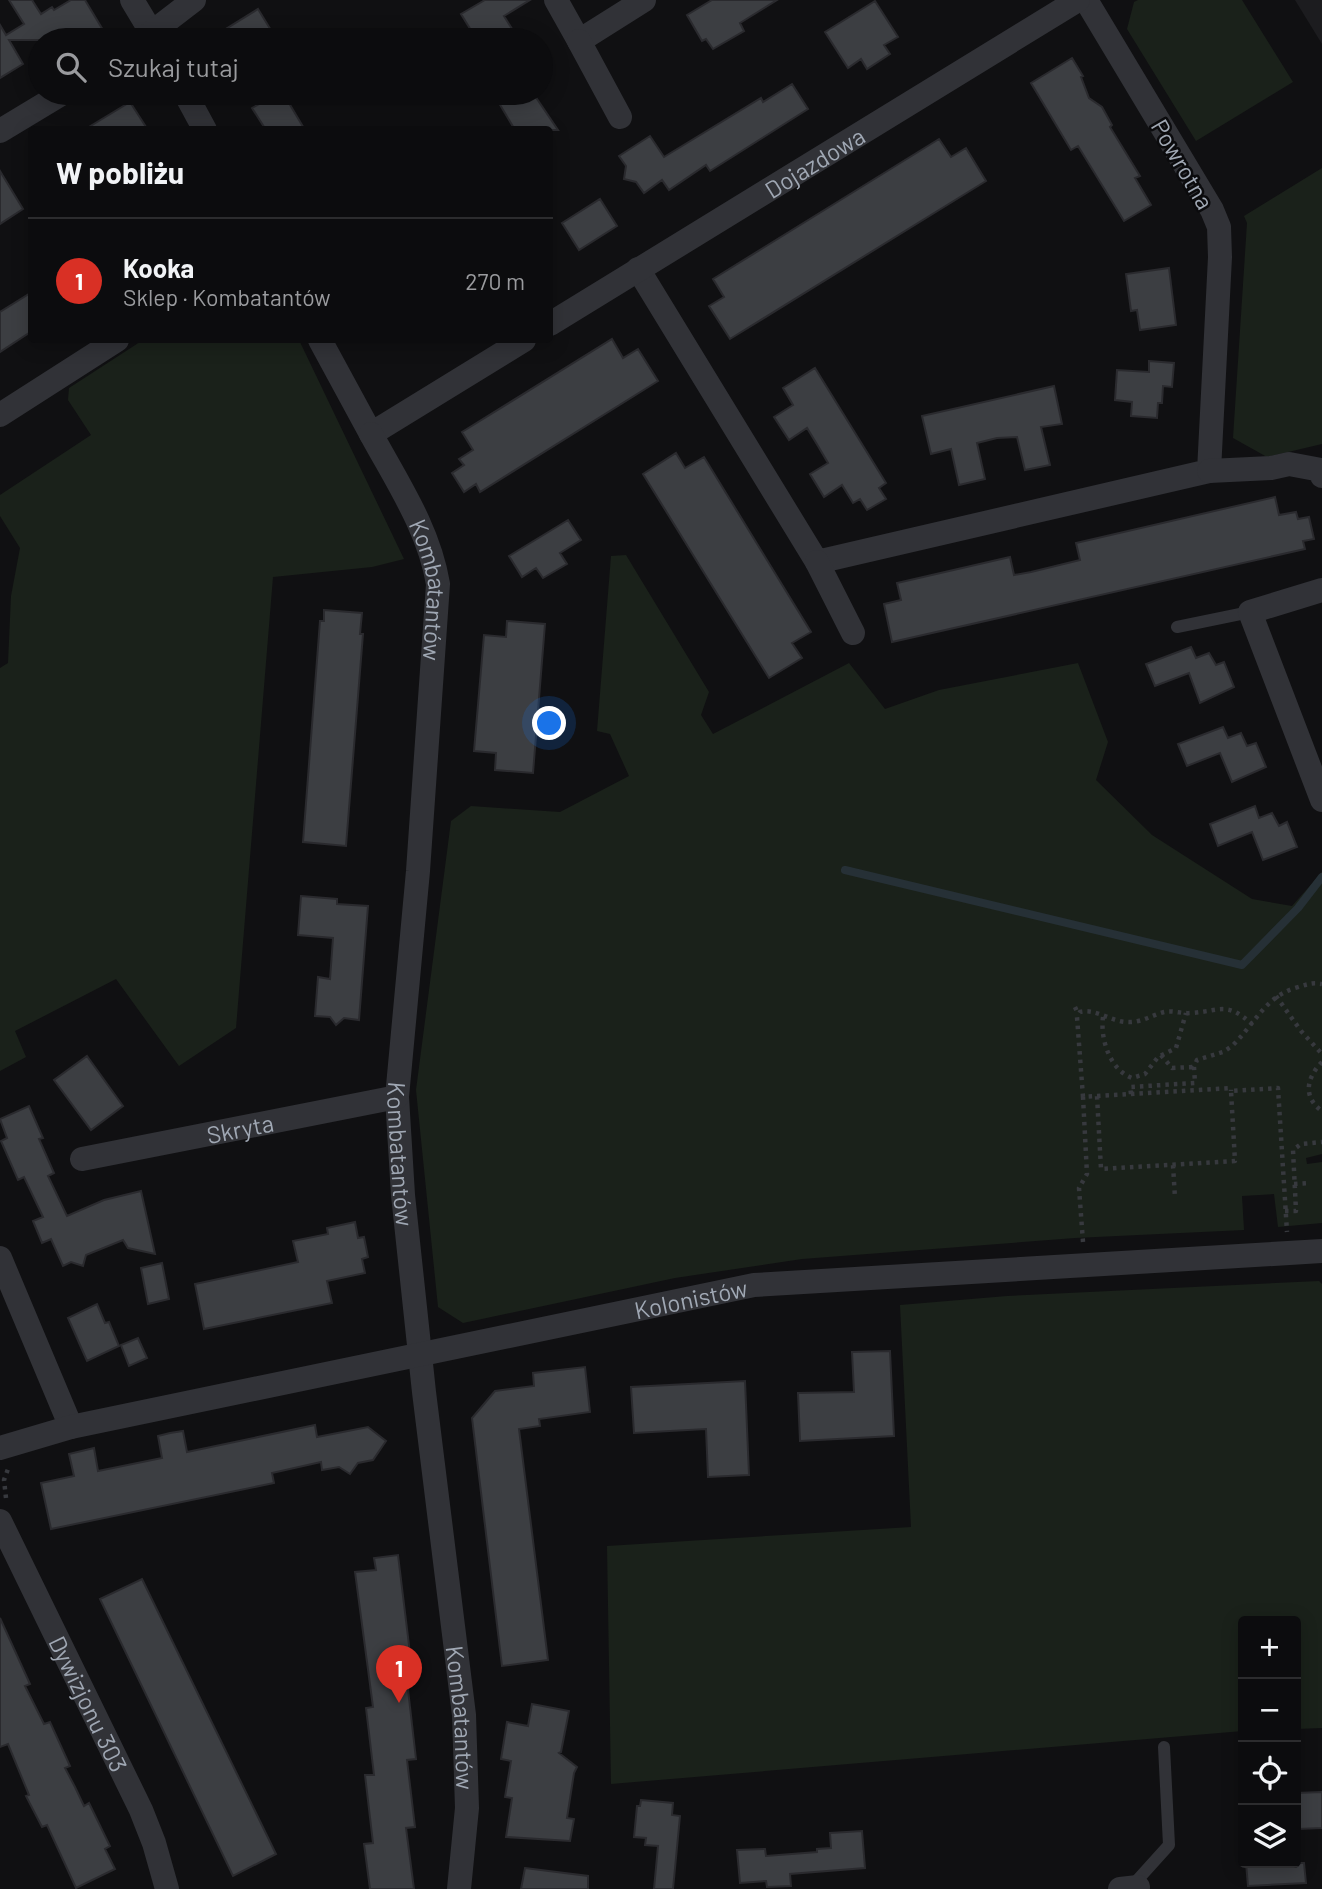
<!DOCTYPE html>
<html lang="pl">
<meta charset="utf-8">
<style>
:root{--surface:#0c0c0e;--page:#151517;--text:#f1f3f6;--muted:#9a9b9e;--line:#2c2c2e;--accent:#d93025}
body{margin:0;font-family:Barlow,sans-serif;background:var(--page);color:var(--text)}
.controls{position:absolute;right:21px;bottom:21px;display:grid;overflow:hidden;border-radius:7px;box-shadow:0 4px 18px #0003}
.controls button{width:63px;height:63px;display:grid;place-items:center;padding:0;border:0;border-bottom:2px solid var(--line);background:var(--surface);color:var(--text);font:35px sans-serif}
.you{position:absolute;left:550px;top:724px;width:24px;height:24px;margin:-18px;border:5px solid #fff;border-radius:50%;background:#1a73e8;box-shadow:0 0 0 10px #1a73e833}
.badge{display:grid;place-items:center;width:46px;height:46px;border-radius:50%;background:var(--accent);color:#fff;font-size:23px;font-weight:700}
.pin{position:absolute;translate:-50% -58px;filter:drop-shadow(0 2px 4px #0008)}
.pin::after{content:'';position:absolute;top:37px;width:24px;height:21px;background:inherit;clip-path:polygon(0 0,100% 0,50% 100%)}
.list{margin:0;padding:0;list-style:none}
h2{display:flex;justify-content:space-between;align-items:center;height:91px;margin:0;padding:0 28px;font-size:30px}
h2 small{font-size:23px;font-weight:400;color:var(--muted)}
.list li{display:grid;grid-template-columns:46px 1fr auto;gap:21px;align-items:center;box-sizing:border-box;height:126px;padding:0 28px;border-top:2px solid var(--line)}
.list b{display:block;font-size:26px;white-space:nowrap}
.list p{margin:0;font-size:23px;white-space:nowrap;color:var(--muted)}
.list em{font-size:23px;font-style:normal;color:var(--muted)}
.icon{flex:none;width:38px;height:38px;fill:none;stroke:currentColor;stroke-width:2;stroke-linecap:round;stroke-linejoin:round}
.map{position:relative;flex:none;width:1322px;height:1889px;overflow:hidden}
.search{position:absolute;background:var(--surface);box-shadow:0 4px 18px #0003;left:28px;top:28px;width:525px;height:77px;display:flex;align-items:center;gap:18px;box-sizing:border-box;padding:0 24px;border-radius:38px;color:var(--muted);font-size:26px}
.panel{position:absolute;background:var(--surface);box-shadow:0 4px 18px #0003;left:28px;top:126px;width:525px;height:217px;border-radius:7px}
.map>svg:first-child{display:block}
</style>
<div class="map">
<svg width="1322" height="1889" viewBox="0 0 1322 1889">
<rect width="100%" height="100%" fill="#101012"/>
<!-- built -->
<path fill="#1c1c1f" d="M1295,0H1322V44Z"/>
<!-- green -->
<path fill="#1a211a" d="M1138,0H1242L1293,82L1196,141L1127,29L1134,2Z
M1322,168V444L1267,457L1233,438L1247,223L1244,216Z
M143,340H299L404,559L372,567L273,577L236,1028L179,1066L116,979L15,1031L26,1057L0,1071V668L8,663L11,596L20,548L0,516V495L91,435L68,400L69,388Z
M626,555L709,692L701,715L713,734L849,663L885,709L939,690L1078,663L1108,742L1096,780L1152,835L1252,899L1292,906L1322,872V1154L1306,1158L1307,1164L1322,1162V1223L1278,1227L1274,1194L1242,1196L1244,1230L1075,1238L802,1259L675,1278L463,1323L438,1307L416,1090L451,821L471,806L560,812L629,776L610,734L597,731L611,556Z
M1319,1281L1322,1284V1728L1296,1729V1621H1243V1731L611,1784L607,1546L911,1527L900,1305L1007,1296Z"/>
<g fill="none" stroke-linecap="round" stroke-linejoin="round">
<!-- stream -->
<path stroke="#263036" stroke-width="8" d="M845,870L1242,965L1298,908L1322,877"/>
</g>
<!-- building -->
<path fill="#3c3e42" stroke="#2a2a2e" stroke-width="2" d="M9,0H32L41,14L52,7L54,10L71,0H85L103,30L87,40H9L23,64L0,78V25L6,35L24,24Z
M485,0H530L504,16L519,40H477L461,14Z
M712,0H777L740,23L744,31L713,49L706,39L702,41L687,15Z
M875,1L898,37L884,45L890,54L867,69L861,59L848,68L825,32Z
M258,9L277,40H208Z
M1072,58L1083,76L1081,77L1089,98L1102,107L1112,125L1110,127L1140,176L1135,178L1151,205L1124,221L1078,146L1071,150L1031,83Z
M792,84L808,109L710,171L706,165L669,190L662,180L644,193L636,182L624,179L626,166L619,156L650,136L664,157L761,98L763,102Z
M279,93H283L305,130H266L252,108Z
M493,93H533L558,130H515Z
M130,102L148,130H84Z
M939,139L951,157L966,148L986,181L730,339L709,306L724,297L713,279Z
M0,171L23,209L0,224Z
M600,199L617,226L579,250L562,223Z
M1169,268L1176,325L1140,330L1137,310L1131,311L1126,274Z
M32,292V331L0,352V312Z
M612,339L623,358L638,349L658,381L480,492L476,484L464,492L452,473L464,465L459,459L473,450L462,432Z
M1149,361L1174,363L1172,387L1163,386L1162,403H1158L1157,418L1131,416L1132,402L1115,400L1117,370L1149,372Z
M815,368L886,483L879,488L886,499L867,510L860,499L853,503L842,485L824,497L810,474L828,463L818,446L807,428L789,440L774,417L793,405L783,388Z
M1054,386L1062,424L1041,427L1050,465L1025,470L1017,437L997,438L977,443L985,479L959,485L951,449L931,454L922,416Z
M676,453L685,468L704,457L811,632L792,643L802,658L769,678L643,474Z
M1275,497L1279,515L1296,512L1298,519L1309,517L1314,539L1303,541L1305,549L892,642L884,604L901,600L897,583L1010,557L1014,575L1031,572L1080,560L1076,543Z
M568,520L581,540L560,553L567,564L543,578L536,568L522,577L509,556Z
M324,610L362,613L360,634H363L346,846L303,842L320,621H324Z
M507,621L545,624L533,773L495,770L496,753L474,751L484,635L506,637Z
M1191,647L1196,658L1209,653L1216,665L1224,662L1234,687L1200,703L1189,673L1155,686L1146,664Z
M1223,727L1228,738L1241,733L1247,746L1256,743L1266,767L1232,782L1220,753L1187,766L1178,744Z
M1255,806L1259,818L1272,813L1279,826L1287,822L1297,847L1263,860L1252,832L1218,846L1210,824Z
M301,896L337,899V904L368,906L359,1020L344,1018L336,1025L330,1017L315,1016L318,977L330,979L333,938L298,935Z
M87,1056L123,1106L91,1130L54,1080Z
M29,1106L43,1138L39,1139L54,1173L48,1176L67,1216L104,1200L141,1191L155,1254L128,1248L123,1240L86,1255L83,1266L71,1262L63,1266L51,1239L42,1243L33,1221L43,1217L24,1177L18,1180L1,1141L7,1138L0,1119Z
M355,1222L358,1238L364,1237L368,1257L362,1259L365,1273L327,1281L332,1303L204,1329L195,1284L298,1262L293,1241L328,1234L327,1228Z
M162,1263L169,1299L148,1304L141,1268Z
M97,1304L105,1323L109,1322L119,1346L87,1361L68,1318Z
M138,1338L147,1358L129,1366L121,1345Z
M890,1351L894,1436L800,1441L798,1393L854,1392L852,1352Z
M585,1367L590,1412L539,1419L540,1426L519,1429L548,1660L502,1666L472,1418L495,1391L534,1386L533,1373Z
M745,1381L749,1475L708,1477L706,1429L634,1433L631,1387Z
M315,1425L317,1437L368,1427L386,1441L373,1460L358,1463L350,1474L339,1467L322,1470L321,1462L272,1473L274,1483L51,1529L41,1483L74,1476L69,1454L94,1448L98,1471L162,1458L158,1436L170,1433L183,1431L187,1452Z
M398,1555L413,1678L398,1680L407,1681L416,1759L407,1760L415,1827L406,1828L414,1889H370L364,1844L373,1843L365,1775H374L366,1708L373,1707L355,1572L376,1570L374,1558Z
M142,1579L276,1854L233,1876L100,1599Z
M0,1618L30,1684L25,1686L44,1724L50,1722L70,1766L65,1768L75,1787L84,1806L89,1803L110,1846L105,1849L115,1869L76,1888L47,1825L42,1827L26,1796L29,1795L8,1744L0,1747Z
M532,1704L569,1711L561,1752L559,1753L577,1767L574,1773L567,1818L574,1819L570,1841L506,1837L512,1798L505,1797L511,1761L501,1759L507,1722L528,1726Z
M1322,1792V1828L1298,1829L1296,1793Z
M641,1800L673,1803L672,1815L680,1816L673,1889H654L658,1846L645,1845L646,1838L634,1837L637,1806H640Z
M862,1831L865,1868L790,1874L791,1886L767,1887L766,1881L740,1883L737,1850L765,1849L766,1856L817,1852V1849L831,1848L830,1833Z
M1246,1863H1304L1306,1883L1248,1886Z
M525,1868L588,1876V1889H521Z"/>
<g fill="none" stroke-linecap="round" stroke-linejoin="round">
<!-- path -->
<path stroke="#37393e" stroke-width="4.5" stroke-dasharray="3.5 5" stroke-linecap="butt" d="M1276,996L1301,1031L1322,1054
M1075,1007L1078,1014
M1103,1017C1100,1039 1110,1070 1132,1078L1145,1074L1158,1057L1176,1048L1186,1013
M1161,1055L1172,1068L1194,1067
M1322,1062C1307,1077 1302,1097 1322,1111
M1131,1094L1130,1087L1195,1083L1194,1067L1197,1060L1223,1052L1232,1046C1254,1025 1265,997 1295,988C1305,985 1312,982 1322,984
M1097,1096L1231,1088V1091
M1083,1097L1077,1017L1080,1012C1095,1008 1112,1022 1127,1022C1141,1023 1152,1015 1164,1012C1173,1010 1182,1014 1191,1013C1221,1011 1226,1001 1252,1024
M1173,1165L1175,1198
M1294,1184L1311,1183
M1285,1211H1296L1293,1150L1301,1144L1322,1142
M1083,1242L1079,1188L1087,1174L1083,1097L1097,1096L1101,1169L1235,1161L1231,1091L1278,1088L1287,1232
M6,1498L4,1480L8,1469"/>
<!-- lane -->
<path stroke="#313237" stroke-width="12" d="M1177,627L1250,612
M1132,1886L1169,1845L1164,1747"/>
<!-- street -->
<g stroke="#313237" stroke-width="24">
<path d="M132,0L156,40"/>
<path d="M556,0L579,41L644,0"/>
<path d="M142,40L194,0"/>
<path d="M579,41L620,117"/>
<path d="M185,93L205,130"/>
<path d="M0,131L63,93"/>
<path d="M638,269L817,562L1209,471L1220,257L1219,227L1212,210L1086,0"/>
<path id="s1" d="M550,324L1078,0"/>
<path d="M320,340L371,434L524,340"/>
<path d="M0,415L117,340"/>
<path id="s2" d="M371,434C397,482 429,529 438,584L418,871L397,1097L403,1195L424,1392L464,1715L467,1808L459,1889"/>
<path d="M1209,471L1271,468L1289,464L1321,470L1322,476"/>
<path d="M817,562L853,633"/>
<path d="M1322,590L1250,612L1322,800"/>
<path id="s3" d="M82,1159L397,1097"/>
<path d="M0,1258L71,1427"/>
<path id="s4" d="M0,1448L71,1427L754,1285L1322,1251"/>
<path id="s5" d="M0,1521L141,1810L154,1843L167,1889"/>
<path d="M1120,1889L1138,1887"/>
</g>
</g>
<g text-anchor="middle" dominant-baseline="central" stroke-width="5" stroke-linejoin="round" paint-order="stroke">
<!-- street labels -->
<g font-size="24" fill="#a0a8b4" stroke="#0b0b0d">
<text stroke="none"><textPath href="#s1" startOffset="310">Dojazdowa</textPath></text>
<text transform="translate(1183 164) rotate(60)">Powrotna</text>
<text stroke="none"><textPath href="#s2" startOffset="170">Kombatantów</textPath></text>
<text stroke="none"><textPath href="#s3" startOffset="161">Skryta</textPath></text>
<text stroke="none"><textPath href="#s2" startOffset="737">Kombatantów</textPath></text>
<text stroke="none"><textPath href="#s4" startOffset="707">Kolonistów</textPath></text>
<text stroke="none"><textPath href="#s5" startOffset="203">Dywizjonu 303</textPath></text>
<text stroke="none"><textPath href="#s2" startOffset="1304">Kombatantów</textPath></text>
</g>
</g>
</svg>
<div class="controls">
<button>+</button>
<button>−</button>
<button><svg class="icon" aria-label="locate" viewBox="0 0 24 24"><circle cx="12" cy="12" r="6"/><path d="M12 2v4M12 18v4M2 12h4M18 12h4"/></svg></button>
<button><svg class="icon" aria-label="layers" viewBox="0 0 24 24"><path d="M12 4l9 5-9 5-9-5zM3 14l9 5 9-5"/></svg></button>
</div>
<div class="you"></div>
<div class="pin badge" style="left:399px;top:1703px">1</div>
<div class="search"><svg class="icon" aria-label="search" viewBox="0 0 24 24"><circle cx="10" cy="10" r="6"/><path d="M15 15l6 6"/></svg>Szukaj tutaj</div>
<section class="panel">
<h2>W pobliżu<small></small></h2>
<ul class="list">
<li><span class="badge">1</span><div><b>Kooka</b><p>Sklep · Kombatantów</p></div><em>270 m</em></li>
</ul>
</section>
</div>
